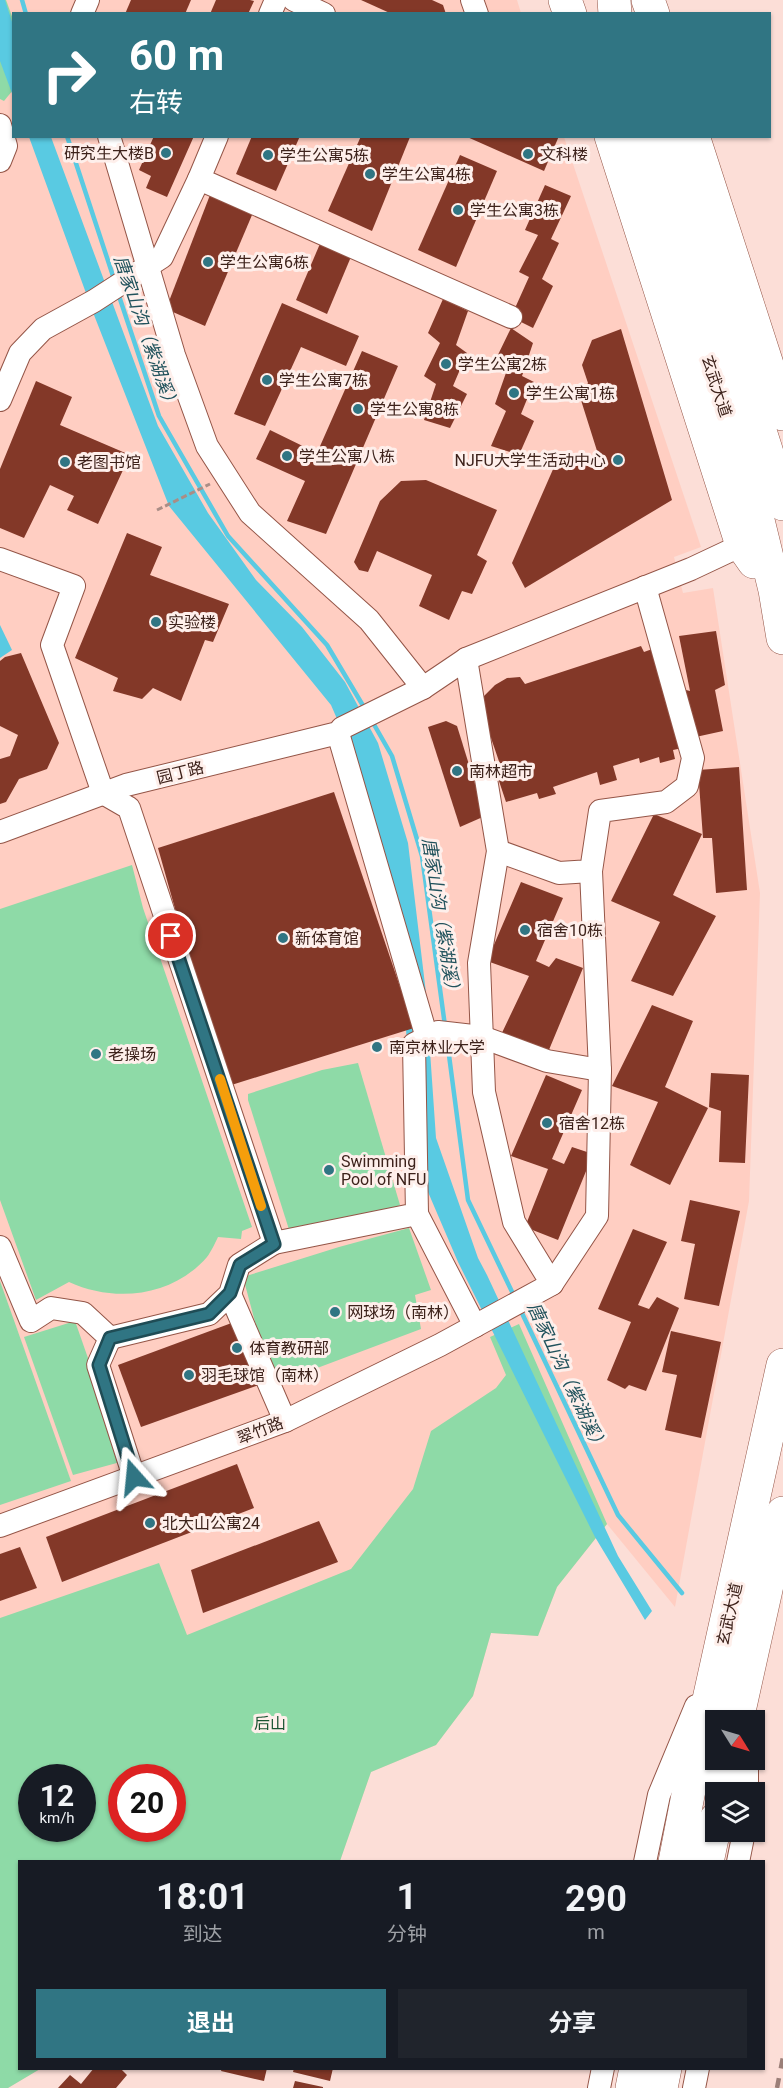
<!DOCTYPE html>
<html lang="zh">
<head>
<meta charset="utf-8">
<style>
	:root { --surface:#171b24; --page:#20242c; --text:#f1f3f6; --muted:#9ea1a6; --accent:#307583 }
	body { margin:0; font-family:Roboto,"Noto Sans SC",sans-serif; background:var(--page); color:var(--text); height:100vh; display:flex; flex-direction:column; font-size:22px; white-space:nowrap }
	* { box-sizing:border-box; margin:0 }
	p { font-size:20px; color:var(--muted) }
	.icon { flex:none; width:33px; height:33px; fill:none; stroke:currentColor; stroke-width:2; stroke-linecap:round; stroke-linejoin:round }
	.map { position:relative; flex:1; overflow:hidden }
	.sheet { position:absolute; left:18px; top:1860px; width:747px; height:210px; display:flex; flex-direction:column; background:var(--surface); border-radius:0px; box-shadow:0 2px 4px #0004 }
	.sheet>* { flex:none }
	.guide { position:absolute; left:12px; top:12px; width:759px; height:126px; border-radius:0px; box-shadow:0 2px 4px #0004; background:#307583; color:#fff; overflow:hidden }
	.needle { width:39px; rotate:127deg }
	.controls { position:absolute; left:705px; top:1710px; display:grid; gap:12px }
	.controls a { display:grid; place-items:center; width:60px; height:60px; border-radius:0px; background:var(--surface); box-shadow:0 2px 4px #0004; font-size:30px }
	.speed { position:absolute; left:18px; top:1764px; display:flex; gap:12px; font-size:30px; font-weight:700; text-align:center }
	.speed>* { display:grid; place-content:center; width:78px; height:78px; border-radius:50%; background:var(--surface); box-shadow:0 2px 4px #0004; line-height:1 }
	.speed small { font-size:15px; font-weight:400 }
	.speed .limit { border:9px solid #d22; background:#fff; color:#111 }
	.pin { position:absolute; display:grid; place-items:center; width:51px; height:51px; color:#fff; margin:-26px; border:3px solid #fff; border-radius:50%; box-shadow:0 2px 6px #0007 }
	.me { position:absolute; width:66px; margin:-33px; rotate:342deg; stroke-linejoin:round; filter:drop-shadow(0 0 4px #0008) }
	.turn { display:flex; align-items:center; gap:21px; height:126px; padding:0 18px; font-size:27px }
	.turn .icon { width:78px; height:78px; stroke-width:2.5 }
	.turn b { display:block; font-size:42px; line-height:51px }
	.eta { display:flex; justify-content:space-evenly; align-items:center; height:102px; text-align:center }
	.eta b { font-size:36px; font-weight:700; line-height:42px }
	.primary-button { display:flex; gap:12px; margin-top:auto; padding:12px 18px }
	.primary-button a { flex:1; height:69px; border-radius:0px; background:var(--accent); color:#fff; font-size:24px; font-weight:700; line-height:69px; text-align:center }
	.primary-button a+a { background:var(--page); color:var(--text) }
	.map>svg:first-child { display:block }
</style>
</head>
<body>
<div class="map">
<svg width="783" height="2088" viewBox="0 0 783 2088">
	<rect width="100%" height="100%" fill="#fcded7"/>
	<path fill="#ffcec2" fill-rule="evenodd" d="M0 0H517L521 13 14 14V136L564 137 701 547 674 557 683 593 713 588 760 893 749 1201 675 1607 607 1524 557 1587 538 1636 491 1633 473 1696 436 1745 371 1772 340 1861 20 1862V2068L40 2069 8 2088H0ZM32 1778H82V1828H32ZM122 1778H172V1828H122Z"/>
	<g fill="#8edaa7" fill-rule="evenodd">
		<path d="M0 0H6L13 19V90L4 101 0 99Z"/>
		<path d="M132 865 143 908 252 1227 242 1231 241 1239 218 1237C215 1243 211 1252 207 1257 172 1297 115 1303 69 1282L36 1300 0 1200V909Z"/>
		<path d="M358 1063 400 1205 376 1217 292 1239 248 1100V1094L322 1070Z"/>
		<path d="M409 1228 431 1290 415 1295 421 1329 272 1385 243 1277 339 1247Z"/>
		<path d="M0 1281 71 1481 0 1505Z"/>
		<path d="M75 1321 124 1461 73 1475 24 1337Z"/>
		<path d="M519 1324 607 1524 557 1587 538 1636 491 1633 473 1696 436 1745 371 1772 340 1861 20 1862V2068L40 2069 8 2088H0V1618L159 1563 187 1635 351 1569 413 1489 431 1431 496 1388 506 1375 490 1337ZM32 1778H82V1828H32ZM122 1778H172V1828H122Z"/>
	</g>
	<g fill="#59cae2">
		<path d="M0 0H5L13 25V96L0 61Z"/>
		<path d="M29 137H51L158 426 208 513 256 580 302 627 345 682 378 743 408 843 426 993 436 1138 478 1258 487 1275 618 1556 652 1611 645 1620 595 1537 558 1463 458 1262 428 1192 413 1138 403 982 354 758 331 705 169 506 94 315Z"/>
		<path d="M0 625 12 650 0 658Z"/>
	</g>
	<g fill="none" stroke-linecap="round" stroke-linejoin="round">
		<g stroke="#59cae2" stroke-width="4.5">
			<path d="M22 0 26 14"/>
			<path d="M67 136 114 279"/>
			<path d="M118 293 159 416 228 536 327 645 365 709"/>
			<path d="M372 721 392 756 422 856 445 1026"/>
			<path d="M447 1040 468 1200 515 1298"/>
			<path d="M520 1309 618 1515 682 1593"/>
		</g>
	</g>
	<g fill="#833828">
		<path d="M131 0H191L185 14H125Z"/>
		<path d="M216 0H250L254 1 248 14H210Z"/>
		<path d="M361 0H432L443 5 446 14H392Z"/>
		<path d="M154 136H194L167 197 146 188 151 176 139 170Z"/>
		<path d="M252 136H300L276 191 236 174Z"/>
		<path d="M361 136 410 137 372 231 328 211Z"/>
		<path d="M465 136H559L544 171Z"/>
		<path d="M460 155 497 171 456 267 418 250Z"/>
		<path d="M545 185 571 196 551 239 559 243 542 279 553 286 533 328 511 317 529 277 519 272 538 235 525 230Z"/>
		<path d="M210 195 252 215 205 326 166 309Z"/>
		<path d="M322 239 353 252 327 314 296 300Z"/>
		<path d="M443 299 468 311 456 345 467 353 453 386 467 394 450 428 424 420 436 384 424 376 440 343 428 333Z"/>
		<path d="M282 303 359 336 346 366 301 347 265 426 234 414Z"/>
		<path d="M511 328 533 343 522 376 534 382 521 414 534 421 519 455 491 446 506 411 495 404 507 370 494 363Z"/>
		<path d="M621 329 672 500 525 588 512 563 554 467 598 454 580 397 588 383 582 365 592 340Z"/>
		<path d="M362 351 398 366 326 534 287 521 305 481 256 459 270 430 317 453Z"/>
		<path d="M36 381 72 397 60 425 130 455 98 524 67 510 74 496 50 485 24 538 0 528V469Z"/>
		<path d="M426 480 497 510 477 555 487 561 472 594 462 591 449 620 419 606 432 575 377 551 368 572 359 570 354 562 380 501 401 481Z"/>
		<path d="M127 533 162 547 150 575 229 604 213 642 205 640 181 701 153 688 142 699 113 691 118 678 75 658Z"/>
		<path d="M716 631 725 685 715 690 723 731 691 738 682 689 690 691 679 636Z"/>
		<path d="M641 646 644 652 655 648 687 747 673 750 675 759 660 763 659 757 640 763 639 758 613 766 617 780 600 785 597 772 553 787 556 794 539 799 537 793 506 802 497 775 503 773 491 738 480 723 484 696 495 685 507 678 520 677 525 684Z"/>
		<path d="M21 653 59 743 47 769 19 779 6 802 0 804V759L10 756 18 735 0 726V661L5 657Z"/>
		<path d="M446 721 457 726 485 816 460 827 428 727Z"/>
		<path d="M739 767 747 890 716 893 712 838H703L698 770Z"/>
		<path d="M334 792 414 1028 225 1087 158 848Z"/>
		<path d="M654 814 702 834 673 895 716 916 673 996 631 981 660 922 611 901Z"/>
		<path d="M521 882 563 898 536 961 549 967 556 958 583 968 546 1057 500 1037 529 976 487 961Z"/>
		<path d="M652 1005 693 1021 665 1087 708 1108 670 1185 630 1165 658 1102 612 1086Z"/>
		<path d="M711 1073 749 1075 745 1163 719 1162 721 1111 709 1107Z"/>
		<path d="M546 1075 582 1090 552 1159 564 1164 572 1147 593 1154 558 1240 525 1227 548 1169 511 1156Z"/>
		<path d="M690 1200 740 1211 719 1306 684 1299 695 1244 681 1241Z"/>
		<path d="M633 1229 667 1242 638 1305 649 1309 657 1297 679 1308 646 1391 629 1385 625 1389 607 1380 631 1322 598 1309Z"/>
		<path d="M237 1321 259 1385 141 1427 118 1365Z"/>
		<path d="M671 1331 721 1342 701 1438 665 1430 677 1375 662 1372Z"/>
		<path d="M237 1464 254 1508 62 1582 46 1537Z"/>
		<path d="M319 1521 338 1562 203 1613 191 1570Z"/>
		<path d="M20 1547 37 1588 0 1601V1554Z"/>
		<path d="M94 2068H120L127 2075 116 2088H58L70 2075 81 2084Z"/>
		<path d="M222 2068H267L264 2081 221 2071Z"/>
		<path d="M294 2068H333L330 2081 293 2072Z"/>
		<path d="M295 2081 323 2087V2088H293Z"/>
	</g>
	<g fill="none" stroke-linecap="round" stroke-linejoin="round">
		<defs>
			<g id="minor">
				<path d="M294 0 324 14"/>
				<path d="M472 0 477 14"/>
				<path d="M82 14 88 0"/>
				<path d="M270 14 276 0"/>
				<path d="M0 125 6 146 0 161"/>
				<path d="M109 136 174 355 207 446 250 513 369 620 423 688"/>
				<path d="M217 136 199 179 511 317"/>
				<path d="M0 400 20 353 43 329 94 301 162 257 199 179"/>
				<path d="M0 559 74 586 52 645 103 793 129 808 274 1243 417 1214 414 1044 438 1032 482 1037 547 1061 600 1070"/>
				<path d="M338 733 427 1038"/>
				<path d="M0 832 126 785 338 733 342 728 423 688 466 659 691 569 742 545"/>
				<path d="M498 851 559 873 591 871 600 811 666 802 687 786 693 758 645 587"/>
				<path d="M417 1214 475 1326"/>
				<path d="M0 1247 31 1321 51 1308 83 1313 110 1338 209 1314 230 1294 239 1265 274 1243"/>
				<path d="M552 1284 597 1216 600 1070 591 871"/>
				<path d="M230 1294 285 1421"/>
				<path d="M110 1338 98 1365 134 1477"/>
				<path d="M0 1526 285 1421 440 1345 552 1284 514 1222 484 1092 479 963 498 851 466 659"/>
				<path d="M747 1760V1792"/>
				<path d="M645 1862 659 1795 696 1706"/>
				<path d="M738 1862 744 1832"/>
				<path d="M599 2088 603 2068"/>
				<path d="M694 2088 698 2068"/>
			</g>
			<g id="highway">
				<path d="M565 0 570 14"/>
				<path d="M614 0 615 14"/>
				<path d="M648 0 653 14"/>
				<path d="M611 136 742 545 754 562"/>
				<path d="M640 136 662 215 753 500 775 590 783 638"/>
				<path d="M670 136 702 247 783 504"/>
				<path d="M693 136 783 414"/>
				<path d="M737 1720 783 1513"/>
				<path d="M721 1792 729 1760"/>
				<path d="M675 1862 689 1790 783 1365"/>
				<path d="M707 1862 716 1819"/>
				<path d="M632 2088 636 2068"/>
				<path d="M661 2088 665 2068"/>
			</g>
		</defs>
		<use href="#minor" stroke="#945547" stroke-width="24"/>
		<use href="#highway" stroke="#945547" stroke-width="34"/>
		<path stroke="#aa8d86" stroke-width="3" stroke-dasharray="6 3" stroke-linecap="butt" d="M157 510 210 484"/>
		<use href="#minor" stroke="#fff" stroke-width="22"/>
		<use href="#highway" stroke="#fff" stroke-width="33"/>
		<path stroke="#9b7f78" stroke-width="4.5" stroke-dasharray="10 10" stroke-linecap="butt" d="M777 2088 783 2057"/>
	</g>
	<g fill="none" stroke-linecap="round" stroke-linejoin="round">
		<defs>
			<path id="route" d="M134 1477 99 1365 110 1338 209 1314 230 1293 240 1265 274 1244 171 936"/>
		</defs>
		<use href="#route" stroke="#1f4c55" stroke-width="15"/>
		<use href="#route" stroke="#307583" stroke-width="10"/>
		<path stroke="#f59e0b" stroke-width="10" d="M220 1079 261 1206"/>
	</g>
	<g fill="#307583" stroke="#feefeb" stroke-width="2">
		<circle cx="166" cy="153" r="6"/>
		<circle cx="528" cy="154" r="6"/>
		<circle cx="268" cy="155" r="6"/>
		<circle cx="370" cy="174" r="6"/>
		<circle cx="458" cy="210" r="6"/>
		<circle cx="208" cy="262" r="6"/>
		<circle cx="446" cy="364" r="6"/>
		<circle cx="267" cy="380" r="6"/>
		<circle cx="514" cy="393" r="6"/>
		<circle cx="358" cy="409" r="6"/>
		<circle cx="287" cy="456" r="6"/>
		<circle cx="618" cy="460" r="6"/>
		<circle cx="65" cy="462" r="6"/>
		<circle cx="156" cy="622" r="6"/>
		<circle cx="457" cy="771" r="6"/>
		<circle cx="525" cy="930" r="6"/>
		<circle cx="283" cy="938" r="6"/>
		<circle cx="377" cy="1047" r="6"/>
		<circle cx="96" cy="1054" r="6"/>
		<circle cx="547" cy="1123" r="6"/>
		<circle cx="329" cy="1170" r="6"/>
		<circle cx="335" cy="1312" r="6"/>
		<circle cx="237" cy="1348" r="6"/>
		<circle cx="189" cy="1375" r="6"/>
		<circle cx="150" cy="1523" r="6"/>
	</g>
	<g text-anchor="middle" stroke-width="6" stroke-linejoin="round" paint-order="stroke">
		<g font-size="16" fill="#3d221b" stroke="#feefeb" text-anchor="start">
			<text x="154" y="159" text-anchor="end">研究生大楼B</text>
			<text x="540" y="160">文科楼</text>
			<text x="280" y="161">学生公寓5栋</text>
			<text x="382" y="180">学生公寓4栋</text>
			<text x="470" y="216">学生公寓3栋</text>
			<text x="220" y="268">学生公寓6栋</text>
			<text x="458" y="370">学生公寓2栋</text>
			<text x="279" y="386">学生公寓7栋</text>
			<text x="526" y="399">学生公寓1栋</text>
			<text x="370" y="415">学生公寓8栋</text>
			<text x="299" y="462">学生公寓八栋</text>
			<text x="606" y="466" text-anchor="end">NJFU大学生活动中心</text>
			<text x="77" y="468">老图书馆</text>
			<text x="168" y="628">实验楼</text>
			<text x="469" y="777">南林超市</text>
			<text x="537" y="936">宿舍10栋</text>
			<text x="295" y="944">新体育馆</text>
			<text x="389" y="1053">南京林业大学</text>
			<text x="108" y="1060">老操场</text>
			<text x="559" y="1129">宿舍12栋</text>
			<text x="341" y="1167">Swimming<tspan x="341" dy="18">Pool of NFU</tspan></text>
			<text x="347" y="1318">网球场（南林）</text>
			<text x="249" y="1354">体育教研部</text>
			<text x="201" y="1381">羽毛球馆（南林）</text>
			<text x="162" y="1529">北大山公寓24</text>
		</g>
		<g font-size="16" fill="#3d221b" stroke="#feefeb">
			<text transform="translate(717 386) rotate(72)" y="6">玄武大道</text>
			<text transform="translate(180 772) rotate(-14)" y="6">园丁路</text>
			<text transform="translate(260 1430) rotate(-21)" y="6">翠竹路</text>
			<text transform="translate(729 1614) rotate(-77)" y="6">玄武大道</text>
		</g>
		<g font-size="16" fill="#185230" stroke="#feefeb">
			<text x="270" y="1729">后山</text>
		</g>
		<g font-size="18" font-style="italic" fill="#21525c" stroke="#feefeb">
			<text transform="translate(146 333) rotate(71)" y="6">唐家山沟（紫湖溪）</text>
			<text transform="translate(441 918) rotate(81)" y="6">唐家山沟（紫湖溪）</text>
			<text transform="translate(567 1377) rotate(65)" y="6">唐家山沟（紫湖溪）</text>
		</g>
	</g>
</svg>
<div class="controls">
<a><svg class="needle" viewBox="-14 -14 28 28"><path d="M0-13l5 13h-10z" fill="#e53935"/><path d="M0 13l5-13h-10z" fill="#9ea1a6"/></svg></a>
<a><svg class="icon" aria-label="layers" viewBox="0 0 24 24"><path d="M12 4l9 5-9 5-9-5zM3 14l9 5 9-5"/></svg></a>
</div>
<div class="speed"><div>12<small>km/h</small></div><div class="limit">20</div></div>
<div class="pin" style="left:171px;top:936px;background:#d93025"><svg class="icon" aria-label="arrive" viewBox="0 0 24 24"><path d="M6 21V4h12l-3 4 3 4H6"/></svg></div>
<svg class="me" style="left:134px;top:1477px" viewBox="-20 -20 40 40"><path d="M0-17L14 15 0 8-14 15z" fill="#307583" stroke="#fff" stroke-width="4"/></svg>
<div class="guide">
<div class="turn"><svg class="icon" aria-label="right" viewBox="0 0 24 24"><path d="M7 20v-9h11M14 6l5 5-5 5"/></svg><div><b>60 m</b>右转</div></div>
</div>
<section class="sheet">
<div class="eta">
<div><b>18:01</b><p>到达</p></div>
<div><b>1</b><p>分钟</p></div>
<div><b>290</b><p>m</p></div>
</div>
<div class="primary-button"><a>退出</a><a>分享</a></div>
</section>
</div>
</body>
</html>
